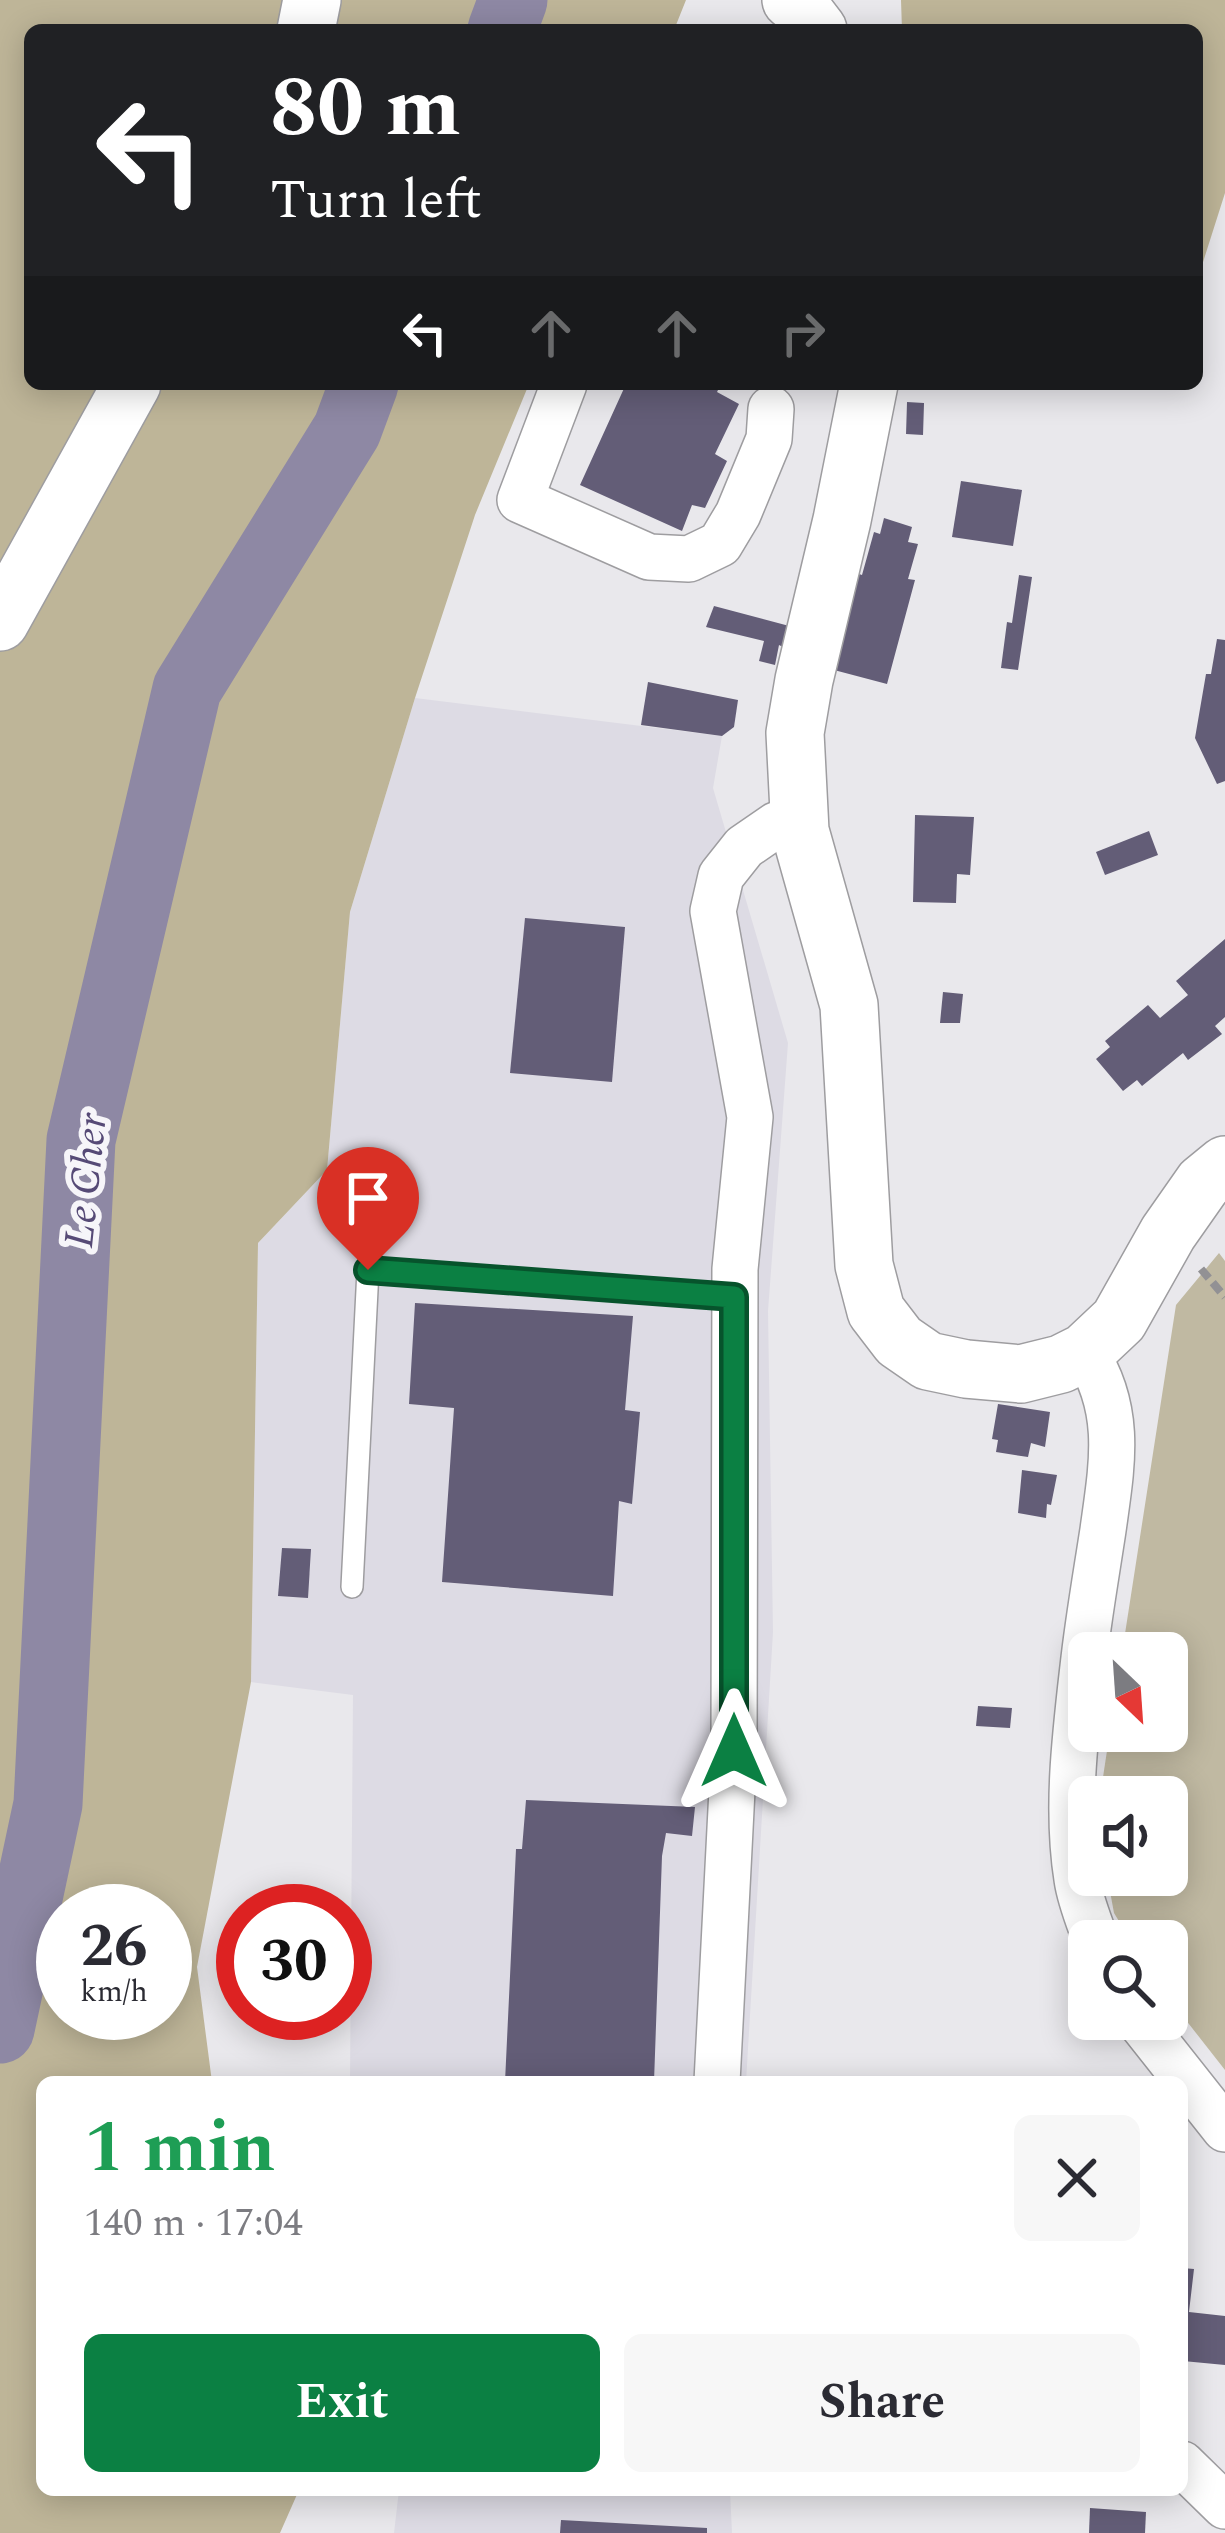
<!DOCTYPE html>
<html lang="en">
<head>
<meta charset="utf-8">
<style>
	:root { --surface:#fff; --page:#f7f7f7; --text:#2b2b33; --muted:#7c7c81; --accent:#0b8043 }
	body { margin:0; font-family:Spectral,serif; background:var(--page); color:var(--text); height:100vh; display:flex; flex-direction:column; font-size:45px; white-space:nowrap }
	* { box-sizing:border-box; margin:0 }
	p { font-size:39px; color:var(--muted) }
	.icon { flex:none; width:66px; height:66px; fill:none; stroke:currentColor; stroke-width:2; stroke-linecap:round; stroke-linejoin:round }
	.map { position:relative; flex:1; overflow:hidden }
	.sheet { position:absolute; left:36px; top:2076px; width:1152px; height:420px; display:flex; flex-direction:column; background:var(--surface); border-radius:18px; box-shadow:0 6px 30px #0003 }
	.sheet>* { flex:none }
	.guide { position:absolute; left:24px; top:24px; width:1179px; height:366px; border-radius:18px; box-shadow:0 6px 30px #0003; background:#202124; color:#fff; overflow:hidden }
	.needle { width:78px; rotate:155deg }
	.fabs { position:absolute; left:1068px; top:1632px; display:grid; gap:24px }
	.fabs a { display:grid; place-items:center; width:120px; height:120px; border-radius:18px; background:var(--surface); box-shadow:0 6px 30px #0003; font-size:60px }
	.speed { position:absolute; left:36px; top:1884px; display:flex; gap:24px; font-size:60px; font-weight:700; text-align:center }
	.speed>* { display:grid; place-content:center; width:156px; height:156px; border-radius:50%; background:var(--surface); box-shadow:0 6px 30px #0003; line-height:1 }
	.speed small { font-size:30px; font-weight:400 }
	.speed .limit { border:18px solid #d22; background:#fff; color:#111 }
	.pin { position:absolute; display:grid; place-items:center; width:102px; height:102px; color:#fff; margin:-123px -51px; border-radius:50% 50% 50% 0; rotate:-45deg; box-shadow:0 0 12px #0007 }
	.pin .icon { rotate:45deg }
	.me { position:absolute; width:132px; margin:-66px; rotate:0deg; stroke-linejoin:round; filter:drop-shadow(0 0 9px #0008) }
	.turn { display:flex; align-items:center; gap:42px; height:252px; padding:0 48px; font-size:54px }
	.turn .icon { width:156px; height:156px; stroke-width:2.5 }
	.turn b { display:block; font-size:84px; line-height:102px }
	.lanes { display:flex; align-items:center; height:114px; padding:0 48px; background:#0003; justify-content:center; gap:60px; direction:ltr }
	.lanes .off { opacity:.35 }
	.round { display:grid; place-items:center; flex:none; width:126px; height:126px; border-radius:18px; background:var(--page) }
	.head { display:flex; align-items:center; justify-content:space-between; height:204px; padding:0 48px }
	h1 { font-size:72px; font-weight:700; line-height:90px; color:#1e9e55 }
	.cta { display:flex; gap:24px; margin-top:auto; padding:24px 48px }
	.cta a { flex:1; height:138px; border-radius:18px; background:var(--accent); color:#fff; font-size:48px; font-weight:700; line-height:138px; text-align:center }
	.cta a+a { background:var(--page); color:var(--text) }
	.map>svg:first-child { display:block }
</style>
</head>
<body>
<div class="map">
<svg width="1225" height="2533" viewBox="0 0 1225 2533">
	<rect width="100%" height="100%" fill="#e9e8ec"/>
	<g fill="#dddbe4">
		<path d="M415 698 722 736 713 788 788 1043 768 1311 773 1632 746 2082H350L353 1695 251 1682 258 1243 327 1170 350 912Z"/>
		<path d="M399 2490H730L732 2533H394Z"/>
	</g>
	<path fill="#c0b9a2" d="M1219 1253 1225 1261V2070L1167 1996V1941H1131L1114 1913 1107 1875H1167V1797H1100L1110 1731H1167V1653H1122L1176 1305Z"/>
	<g fill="#beb598" fill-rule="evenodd">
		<path d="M0 0H686L674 30H30V384H529L475 515 415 698 350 912 327 1170 258 1243 251 1682 197 1967 212 2082H42V2490H299L280 2533H0ZM63 1911H165V2013H63Z"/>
		<path d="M901 0H1225V193L1197 281V30H902Z"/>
	</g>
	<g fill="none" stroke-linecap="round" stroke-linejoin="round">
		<g stroke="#8e88a4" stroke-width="69">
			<path d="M502 30 513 0"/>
			<path d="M0 2029 48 1804 81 1140 187 689 347 430 364 384"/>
		</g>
	</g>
	<g fill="#635d77">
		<path d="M626 384H721L717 392 739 404 715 454 727 461 705 508 692 505 682 531 580 485Z"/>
		<path d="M907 402 924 403 923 435 906 434Z"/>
		<path d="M961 481 1022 490 1013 546 952 537Z"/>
		<path d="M884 518 912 527 908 542 918 544 908 579 915 580 887 684 834 670 843 639 830 635 848 570 862 575 874 532 880 534Z"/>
		<path d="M1019 575 1032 577 1018 670 1001 668 1007 622 1012 623Z"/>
		<path d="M714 606 793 627 787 649 779 645 775 665 759 661 764 641 706 627Z"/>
		<path d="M1217 639 1225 640V781L1217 784 1195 738 1206 674H1211Z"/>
		<path d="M648 682 738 700 734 727 722 736 641 725Z"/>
		<path d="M915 815 974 817 970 875 957 874 956 903 913 902Z"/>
		<path d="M1149 831 1158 855 1105 875 1096 852Z"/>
		<path d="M525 918 625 927 612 1082 510 1073Z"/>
		<path d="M1225 939V1017L1215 1026 1222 1034 1188 1060 1183 1053 1142 1086 1137 1080 1123 1091 1096 1059 1110 1047 1105 1041 1148 1005 1160 1018 1188 995 1176 981Z"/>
		<path d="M943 992 963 994 960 1023H940Z"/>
		<path d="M415 1303 633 1316 625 1410 640 1412 632 1504 619 1501 613 1596 442 1582 454 1408 409 1404Z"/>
		<path d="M998 1404 1050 1412 1045 1447 1031 1443 1028 1457 996 1452 998 1440 992 1439Z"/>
		<path d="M1022 1470 1057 1475 1051 1505 1047 1504 1046 1518 1018 1513Z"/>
		<path d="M282 1548 311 1549 308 1598 278 1596Z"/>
		<path d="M978 1706 1012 1708 1010 1728 976 1726Z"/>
		<path d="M526 1800 695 1807 692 1836 666 1833 662 1856 654 2082H505L516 1849H522Z"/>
		<path d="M1182 2268 1194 2269 1189 2312 1225 2316V2365L1183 2361 1188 2319 1182 2318Z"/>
		<path d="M1090 2508 1146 2512 1145 2533H1089Z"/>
		<path d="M561 2520 707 2528V2533H560Z"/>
	</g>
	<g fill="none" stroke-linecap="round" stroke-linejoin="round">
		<defs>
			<path id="service" d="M352 1587 368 1270 734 1297"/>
			<g id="minor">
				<path d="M564 384 520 500 649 557 689 559 720 544 738 514 769 439 771 409"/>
				<path d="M1085 1352C1123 1410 1112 1465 1103 1530 1096 1576 1088 1621 1083 1667 1075 1736 1066 1810 1077 1879 1080 1900 1089 1921 1096 1941"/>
				<path d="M1138 2019 1225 2129"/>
				<path d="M717 2082 734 1751 735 1269 750 1117 713 911 721 876 744 847 776 825 798 816"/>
				<path d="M1182 2464 1225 2506"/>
			</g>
			<g id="tertiary">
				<path d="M791 0 802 9 818 30"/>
				<path d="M306 30 312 0"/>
				<path d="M869 384 842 520 804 680 795 733 800 831 849 1005 864 1265 876 1311 899 1341 928 1361 966 1369 1021 1374 1061 1364 1085 1352 1119 1320 1168 1233 1203 1183 1225 1165"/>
				<path d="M0 622 132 384"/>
			</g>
		</defs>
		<use href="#service" stroke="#9e9da0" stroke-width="24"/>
		<use href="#minor" stroke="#9e9da0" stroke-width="48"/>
		<use href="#tertiary" stroke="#9e9da0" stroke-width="60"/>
		<path stroke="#929194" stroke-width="8" stroke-dasharray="12 6" stroke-linecap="butt" d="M1201 1269 1225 1297"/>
		<use href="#service" stroke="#fff" stroke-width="21"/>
		<use href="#minor" stroke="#fff" stroke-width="45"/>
		<use href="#tertiary" stroke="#fff" stroke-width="57"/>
	</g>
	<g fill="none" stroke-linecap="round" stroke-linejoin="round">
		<defs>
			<path id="route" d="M368 1270 734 1297V1751"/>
		</defs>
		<use href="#route" stroke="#07532c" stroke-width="30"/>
		<use href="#route" stroke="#0b8043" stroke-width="21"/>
	</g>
	<g text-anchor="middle" stroke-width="12" stroke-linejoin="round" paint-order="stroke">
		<g font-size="42" font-style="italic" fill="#564a76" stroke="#f6f5f9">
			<text transform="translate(84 1180) rotate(-84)" y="15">Le Cher</text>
		</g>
	</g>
</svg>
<div class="fabs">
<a><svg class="needle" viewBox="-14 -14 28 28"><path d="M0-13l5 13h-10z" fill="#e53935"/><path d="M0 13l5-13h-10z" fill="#7c7c81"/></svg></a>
<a><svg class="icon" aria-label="sound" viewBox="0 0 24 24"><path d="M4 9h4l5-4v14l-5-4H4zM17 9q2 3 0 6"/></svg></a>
<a><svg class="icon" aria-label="search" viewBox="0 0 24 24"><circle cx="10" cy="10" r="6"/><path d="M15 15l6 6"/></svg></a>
</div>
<div class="speed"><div>26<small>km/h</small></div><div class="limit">30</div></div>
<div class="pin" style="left:368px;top:1270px;background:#d93025"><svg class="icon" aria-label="arrive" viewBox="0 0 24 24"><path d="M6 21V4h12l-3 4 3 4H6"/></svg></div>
<svg class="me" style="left:734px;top:1751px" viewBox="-20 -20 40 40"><path d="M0-17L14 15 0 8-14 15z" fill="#0b8043" stroke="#fff" stroke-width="4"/></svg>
<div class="guide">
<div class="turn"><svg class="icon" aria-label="left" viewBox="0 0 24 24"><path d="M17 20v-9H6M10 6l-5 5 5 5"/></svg><div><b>80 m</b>Turn left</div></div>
<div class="lanes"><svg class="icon" aria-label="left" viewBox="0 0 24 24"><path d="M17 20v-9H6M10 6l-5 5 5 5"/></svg><svg class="icon off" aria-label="ahead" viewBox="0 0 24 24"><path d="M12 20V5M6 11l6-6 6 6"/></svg><svg class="icon off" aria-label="ahead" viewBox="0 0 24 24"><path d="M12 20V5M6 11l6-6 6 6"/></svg><svg class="icon off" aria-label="right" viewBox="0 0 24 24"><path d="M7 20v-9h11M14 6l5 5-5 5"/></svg></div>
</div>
<section class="sheet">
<div class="head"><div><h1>1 min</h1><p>140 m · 17:04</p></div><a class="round"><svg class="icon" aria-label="close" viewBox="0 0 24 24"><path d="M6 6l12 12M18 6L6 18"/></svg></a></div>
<div class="cta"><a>Exit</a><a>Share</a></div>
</section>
</div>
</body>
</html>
